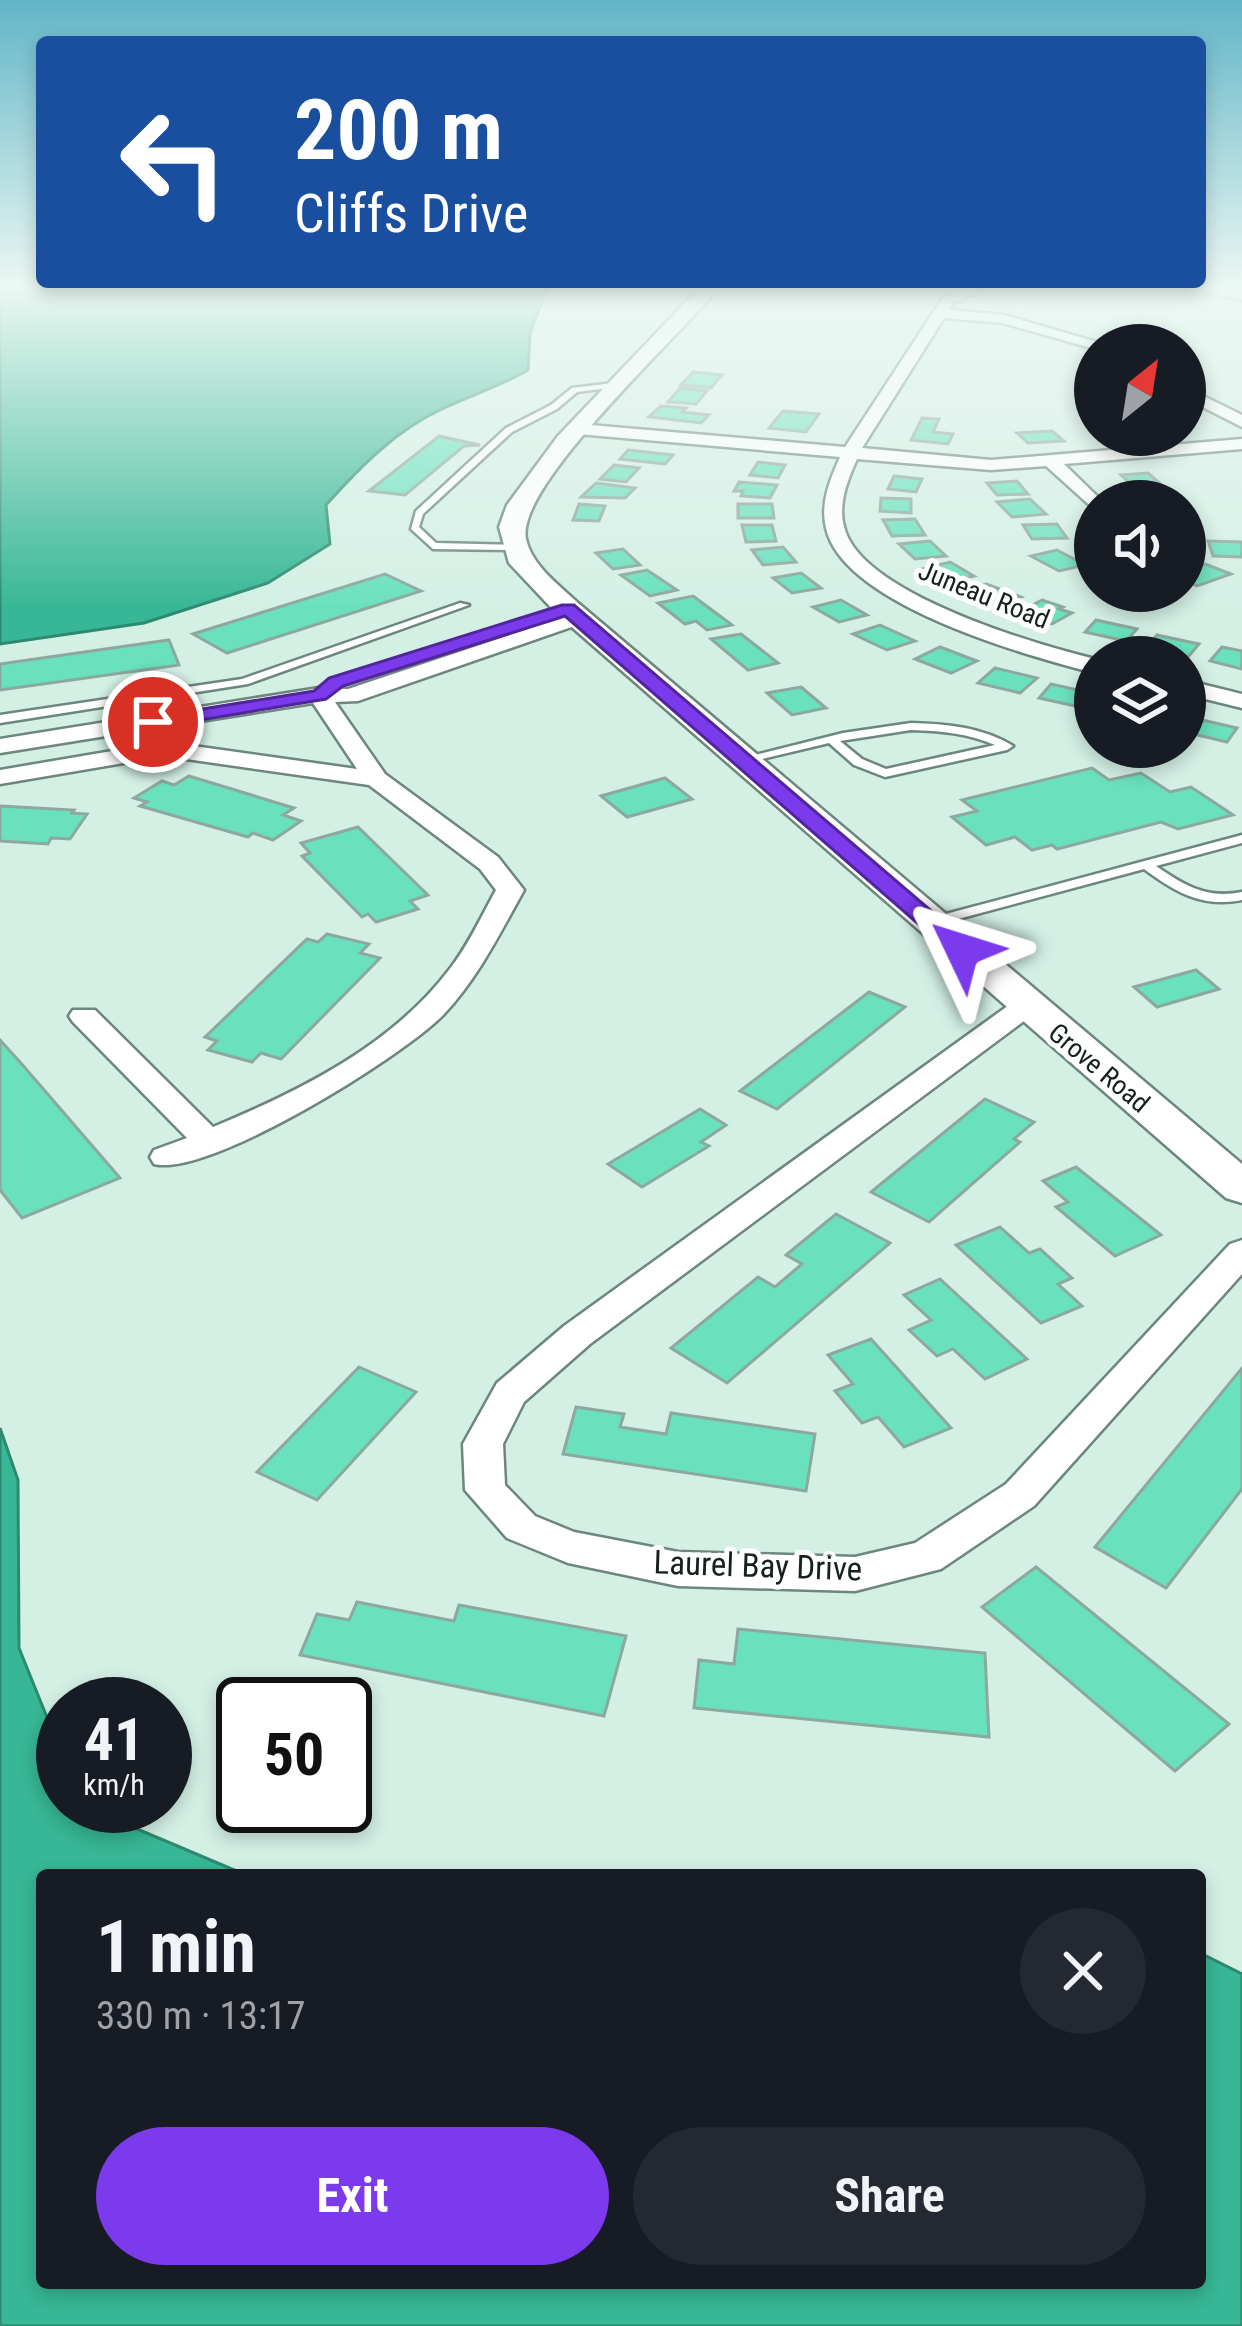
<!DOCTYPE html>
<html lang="en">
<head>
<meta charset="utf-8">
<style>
	:root { --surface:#171b24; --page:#242831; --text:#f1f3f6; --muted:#9ea1a6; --accent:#7c3aed }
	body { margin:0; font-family:"Roboto Condensed",sans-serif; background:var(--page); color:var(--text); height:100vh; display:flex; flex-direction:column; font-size:45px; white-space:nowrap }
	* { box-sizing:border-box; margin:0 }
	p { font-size:39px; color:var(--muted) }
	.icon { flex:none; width:66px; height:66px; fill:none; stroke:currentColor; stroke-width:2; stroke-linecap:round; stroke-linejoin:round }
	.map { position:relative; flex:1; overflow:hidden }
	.drawer { position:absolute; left:36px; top:1869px; width:1170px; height:420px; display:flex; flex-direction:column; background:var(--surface); border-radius:12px; box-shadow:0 6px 18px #0003 }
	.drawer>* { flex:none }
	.top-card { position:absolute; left:36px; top:36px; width:1170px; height:252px; border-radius:12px; box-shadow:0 6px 18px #0003; background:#1a4fa0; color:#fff; overflow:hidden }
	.needle { width:78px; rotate:30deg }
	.fabs { position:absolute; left:1074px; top:324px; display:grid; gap:24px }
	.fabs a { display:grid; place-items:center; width:132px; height:132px; border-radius:50%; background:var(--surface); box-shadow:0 6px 18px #0003; font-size:60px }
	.speed { position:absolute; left:36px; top:1677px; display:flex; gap:24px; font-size:60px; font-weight:700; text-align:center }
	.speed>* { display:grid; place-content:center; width:156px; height:156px; border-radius:50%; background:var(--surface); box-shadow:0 6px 18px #0003; line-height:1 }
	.speed small { font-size:30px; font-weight:400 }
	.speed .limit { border:6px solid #111; border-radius:18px; background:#fff; color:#111 }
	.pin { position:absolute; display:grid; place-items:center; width:102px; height:102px; color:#fff; margin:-51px; border:6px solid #fff; border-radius:50%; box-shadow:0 3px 12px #0007 }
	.me { position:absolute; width:132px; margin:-66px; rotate:311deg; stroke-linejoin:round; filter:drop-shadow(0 0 9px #0008) }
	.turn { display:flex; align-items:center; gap:42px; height:252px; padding:0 60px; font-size:54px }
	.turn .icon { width:156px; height:156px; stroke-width:2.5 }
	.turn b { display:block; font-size:84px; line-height:102px }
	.round { display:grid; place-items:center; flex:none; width:126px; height:126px; border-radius:63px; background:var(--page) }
	.head { display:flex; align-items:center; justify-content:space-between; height:204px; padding:0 60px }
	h1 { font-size:72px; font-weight:700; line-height:90px }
	.cta { display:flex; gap:24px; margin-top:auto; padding:24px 60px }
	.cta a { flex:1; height:138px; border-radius:72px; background:var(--accent); color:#fff; font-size:48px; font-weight:700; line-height:138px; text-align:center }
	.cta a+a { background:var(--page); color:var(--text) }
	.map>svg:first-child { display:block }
</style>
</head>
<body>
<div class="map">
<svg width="1242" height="2326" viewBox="0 0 1242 2326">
	<rect width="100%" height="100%" fill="#d4f0e5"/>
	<g fill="#37b795" stroke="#2d8a71" stroke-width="3">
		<path d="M0 284H549L530 333 528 370C499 387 471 395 442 409 396 430 359 468 326 505L330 544 268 583 144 623 0 644Z"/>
		<path d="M0 1428 18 1480 19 1648 63 1757V1806H83L246 1875H42V2283H1200V1953L1242 1974V2326H0Z"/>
	</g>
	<g fill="#69e1bd" stroke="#8da89e" stroke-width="3">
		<path d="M693 372 722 375 711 388 681 385Z"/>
		<path d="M680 388 707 391 696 404 668 402Z"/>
		<path d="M661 406 686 408 682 412 709 415 701 423 649 417Z"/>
		<path d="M783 411 819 414 806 432 769 428Z"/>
		<path d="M922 418 939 419 933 432 953 434 948 444 911 440Z"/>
		<path d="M1052 431 1064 441 1028 443 1017 433Z"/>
		<path d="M439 436 480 445 464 446 405 495 369 491Z"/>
		<path d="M628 450 673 455 665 464 620 459Z"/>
		<path d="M758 462 785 465 778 478 750 475Z"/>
		<path d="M614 465 639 468 626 482 600 479Z"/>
		<path d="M1148 473 1164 487 1136 489 1121 475Z"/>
		<path d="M894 476 922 479 916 492 888 489Z"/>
		<path d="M1017 481 1028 494 997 495 987 483Z"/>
		<path d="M739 482 777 485 770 498 741 496 743 491H734Z"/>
		<path d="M596 483 635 488 625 498 581 497Z"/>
		<path d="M881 498 911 499V513L880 511Z"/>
		<path d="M1030 499 1046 514 1012 517 997 502Z"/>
		<path d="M579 504 605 506 599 521 573 520Z"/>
		<path d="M738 504H772L774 518H738Z"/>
		<path d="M915 519 925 535 892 536 883 520Z"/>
		<path d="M1057 524 1067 538 1032 539 1023 525Z"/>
		<path d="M742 525H772L776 541 746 542Z"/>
		<path d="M930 541 946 556 915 559 899 544Z"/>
		<path d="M1208 541 1242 542V557L1213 556Z"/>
		<path d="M783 547 796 562 763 565 752 550Z"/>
		<path d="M623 549 640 565 613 569 596 553Z"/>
		<path d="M1057 550 1085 565 1059 571 1031 556Z"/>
		<path d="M950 562 974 576 946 582 922 569Z"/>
		<path d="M1205 564 1231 574 1197 586 1185 581V571Z"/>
		<path d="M647 570 677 590 650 596 621 575Z"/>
		<path d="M801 573 821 588 792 593 773 578Z"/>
		<path d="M385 574 421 591 227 653 193 634Z"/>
		<path d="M986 584 1021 597 997 606 963 593Z"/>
		<path d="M693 596 732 625 707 630 696 621 685 624 658 603Z"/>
		<path d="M841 600 867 615 839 622 813 607Z"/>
		<path d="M1042 600 1063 607 1059 609 1072 613 1052 624 1017 613Z"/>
		<path d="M1096 620 1137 629 1126 641 1085 632Z"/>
		<path d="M880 625 915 641 887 650 853 634Z"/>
		<path d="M741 634 778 663 748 670 711 639Z"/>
		<path d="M1157 635 1199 644 1188 657 1146 648Z"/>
		<path d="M169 640 179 665 0 690V664Z"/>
		<path d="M940 647 977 661 951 673 915 659Z"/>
		<path d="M1222 647 1242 651V669L1210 661Z"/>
		<path d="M995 668 1037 678 1020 693 978 683Z"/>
		<path d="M1051 684 1095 694V702L1089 709 1039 698Z"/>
		<path d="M801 687 826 708 792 715 767 693Z"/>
		<path d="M1185 716 1237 728 1227 742 1185 732Z"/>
		<path d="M1092 768 1109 780 1141 773 1170 792 1191 787 1233 815 1178 829 1161 822 1057 849 1052 845 1032 850 1015 837 986 845 952 817 977 811 962 800Z"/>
		<path d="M189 776 294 808 283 815 301 821 273 840 253 833 248 837 140 806 147 802 134 798 162 781 174 785Z"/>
		<path d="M665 778 692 799 627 817 601 796Z"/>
		<path d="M0 806 74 810 72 813 87 814 70 839 51 838 48 844 0 841Z"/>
		<path d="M358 827 428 895 410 901 418 909 376 922 368 914 362 917 302 856 310 853 301 843Z"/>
		<path d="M327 934 369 944 360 953 380 958 281 1059 261 1053 252 1062 208 1050 217 1041 205 1037 307 939 318 942Z"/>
		<path d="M1196 970 1219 989 1157 1007 1134 987Z"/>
		<path d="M869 992 905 1007 777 1109 740 1091Z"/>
		<path d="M0 1040 20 1062 120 1178 22 1218 0 1190Z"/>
		<path d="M985 1099 1034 1122 1014 1139 1020 1142 929 1222 871 1192Z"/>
		<path d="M700 1109 726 1125 701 1142 709 1146 642 1187 608 1164Z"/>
		<path d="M1076 1167 1161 1235 1115 1256 1056 1207 1068 1202 1043 1181Z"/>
		<path d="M836 1214 890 1243 727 1383 671 1348 758 1277 775 1287 802 1264 786 1255Z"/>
		<path d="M1000 1227 1029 1253 1040 1249 1072 1278 1058 1284 1082 1306 1041 1323 956 1245Z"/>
		<path d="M940 1279 1027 1359 985 1379 953 1349 937 1356 909 1330 931 1320 904 1295Z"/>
		<path d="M871 1339 951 1428 904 1447 878 1417 862 1423 835 1391 853 1384 828 1355Z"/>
		<path d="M359 1367 416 1392 317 1500 257 1472Z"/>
		<path d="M1242 1368V1489L1166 1588 1095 1547Z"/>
		<path d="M576 1407 624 1414 620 1427 666 1434 671 1413 815 1434 806 1491 563 1454Z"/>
		<path d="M1036 1567 1229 1724 1175 1771 982 1607Z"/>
		<path d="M357 1602 454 1621 459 1605 626 1636 604 1716 300 1655 317 1614 349 1620Z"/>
		<path d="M738 1629 985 1653 989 1737 694 1708 699 1660 734 1664Z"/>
	</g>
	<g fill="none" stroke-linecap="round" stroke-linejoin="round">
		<defs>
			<g id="service">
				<path d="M622 382 625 386 577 392 557 409 512 432 423 514 419 527 436 543 515 545 520 548 518 550 433 549 411 529 416 511 506 428 551 405 572 388Z"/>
				<path d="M460 603 469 605 248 684 0 723V715L242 679Z"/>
				<path d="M911 723C947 724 982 727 1013 746L1007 750 885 777 854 765 829 743 745 763 739 759 843 733ZM911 730C941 731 967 733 995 745L886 769 862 759 840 741Z"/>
				<path d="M1242 835V843L1156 866C1185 886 1207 899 1242 892V900C1202 908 1175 892 1144 869L932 926 925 922 927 919Z"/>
			</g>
			<g id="minor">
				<path d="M977 284H996L954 302 949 310 1004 315 1107 345 1095 349 1003 323 944 318 862 448 991 460 1242 439V449L1064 464 1102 501H1095V510L1046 466 991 470 857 459C847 481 837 506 845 530 865 595 1035 644 1095 659V673C1028 656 843 605 826 528 820 503 830 480 840 457L578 434 569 429 578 424 845 447 944 296Z"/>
				<path d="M1184 284 1242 292V300L1186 287Z"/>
				<path d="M1185 387 1242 415V427L1185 398Z"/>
				<path d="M579 612 590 618 586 622 358 701 335 702 385 774 498 857 524 890C500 933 478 978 444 1014 404 1056 208 1178 154 1164L150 1157 154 1150 187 1138 73 1022 69 1016 73 1010H95L213 1127C300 1091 391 1046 449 970 468 946 481 917 496 890L480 869 369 785 165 756 0 784V770L165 742 357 769 313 703 0 753V739L319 688 348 689Z"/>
				<path d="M1185 680 1242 694V708L1185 694Z"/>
				<path d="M1026 997 1041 1006 1036 1012 590 1344 524 1402 503 1444 505 1485 535 1516 574 1532 678 1552 855 1557 915 1543 1006 1484 1230 1244 1242 1240V1274L1034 1506 941 1569 855 1591 678 1586 568 1563 507 1538 465 1490 463 1444 497 1383 564 1326 1016 1000Z"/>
			</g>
			<path id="secondary" d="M703 284H722C685 331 515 485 526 539 532 566 559 585 578 603L1242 1164V1203L1226 1198 558 615 509 563 499 527 507 505 558 436Z"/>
		</defs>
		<use href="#service" stroke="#6d877d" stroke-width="5"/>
		<use href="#minor" stroke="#6d877d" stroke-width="5"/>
		<use href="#secondary" stroke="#6d877d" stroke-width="5"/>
		<use href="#service" fill="#fff" fill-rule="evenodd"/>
		<use href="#minor" fill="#fff" fill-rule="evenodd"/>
		<use href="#secondary" fill="#fff" fill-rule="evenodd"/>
	</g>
	<linearGradient id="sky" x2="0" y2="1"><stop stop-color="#61b5c7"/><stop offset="0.47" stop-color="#ecf8f3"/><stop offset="1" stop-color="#ecf8f3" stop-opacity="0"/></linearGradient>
	<rect width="1242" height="609" fill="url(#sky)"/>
	<path fill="#7c3aed" stroke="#51269a" stroke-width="3" d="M562 605H574L971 945V955H954L565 616 343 686 326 699 153 728 143 722 153 717 314 691 329 678Z"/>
	<g text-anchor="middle" stroke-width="10" stroke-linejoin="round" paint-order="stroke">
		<g font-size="27" fill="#16211d" stroke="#fff">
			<text transform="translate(984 595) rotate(22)" y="9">Juneau Road</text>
			<text transform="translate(1099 1068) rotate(40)" y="9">Grove Road</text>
		</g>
		<g font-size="33" fill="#16211d" stroke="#fff">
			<text transform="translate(758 1565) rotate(2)" y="12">Laurel Bay Drive</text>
		</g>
	</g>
</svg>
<div class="fabs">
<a><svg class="needle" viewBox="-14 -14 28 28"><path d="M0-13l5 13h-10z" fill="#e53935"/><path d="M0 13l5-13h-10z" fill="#9ea1a6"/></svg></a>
<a><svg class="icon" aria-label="sound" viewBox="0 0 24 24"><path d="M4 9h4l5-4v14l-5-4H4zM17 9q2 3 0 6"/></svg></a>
<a><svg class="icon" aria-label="layers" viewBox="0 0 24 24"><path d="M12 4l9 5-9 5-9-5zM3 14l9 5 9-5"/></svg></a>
</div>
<div class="speed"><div>41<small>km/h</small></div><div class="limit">50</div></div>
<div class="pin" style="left:153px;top:722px;background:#d93025"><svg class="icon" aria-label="arrive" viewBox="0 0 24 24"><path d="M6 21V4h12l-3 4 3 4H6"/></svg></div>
<svg class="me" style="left:962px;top:950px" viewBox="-20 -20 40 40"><path d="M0-17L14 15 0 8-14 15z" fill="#7c3aed" stroke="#fff" stroke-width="4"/></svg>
<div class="top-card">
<div class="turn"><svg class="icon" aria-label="left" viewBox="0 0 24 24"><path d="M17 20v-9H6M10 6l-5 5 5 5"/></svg><div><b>200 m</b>Cliffs Drive</div></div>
</div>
<section class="drawer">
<div class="head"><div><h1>1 min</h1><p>330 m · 13:17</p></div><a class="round"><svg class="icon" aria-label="close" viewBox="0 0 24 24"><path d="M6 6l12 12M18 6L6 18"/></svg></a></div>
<div class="cta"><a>Exit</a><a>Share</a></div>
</section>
</div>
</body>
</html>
